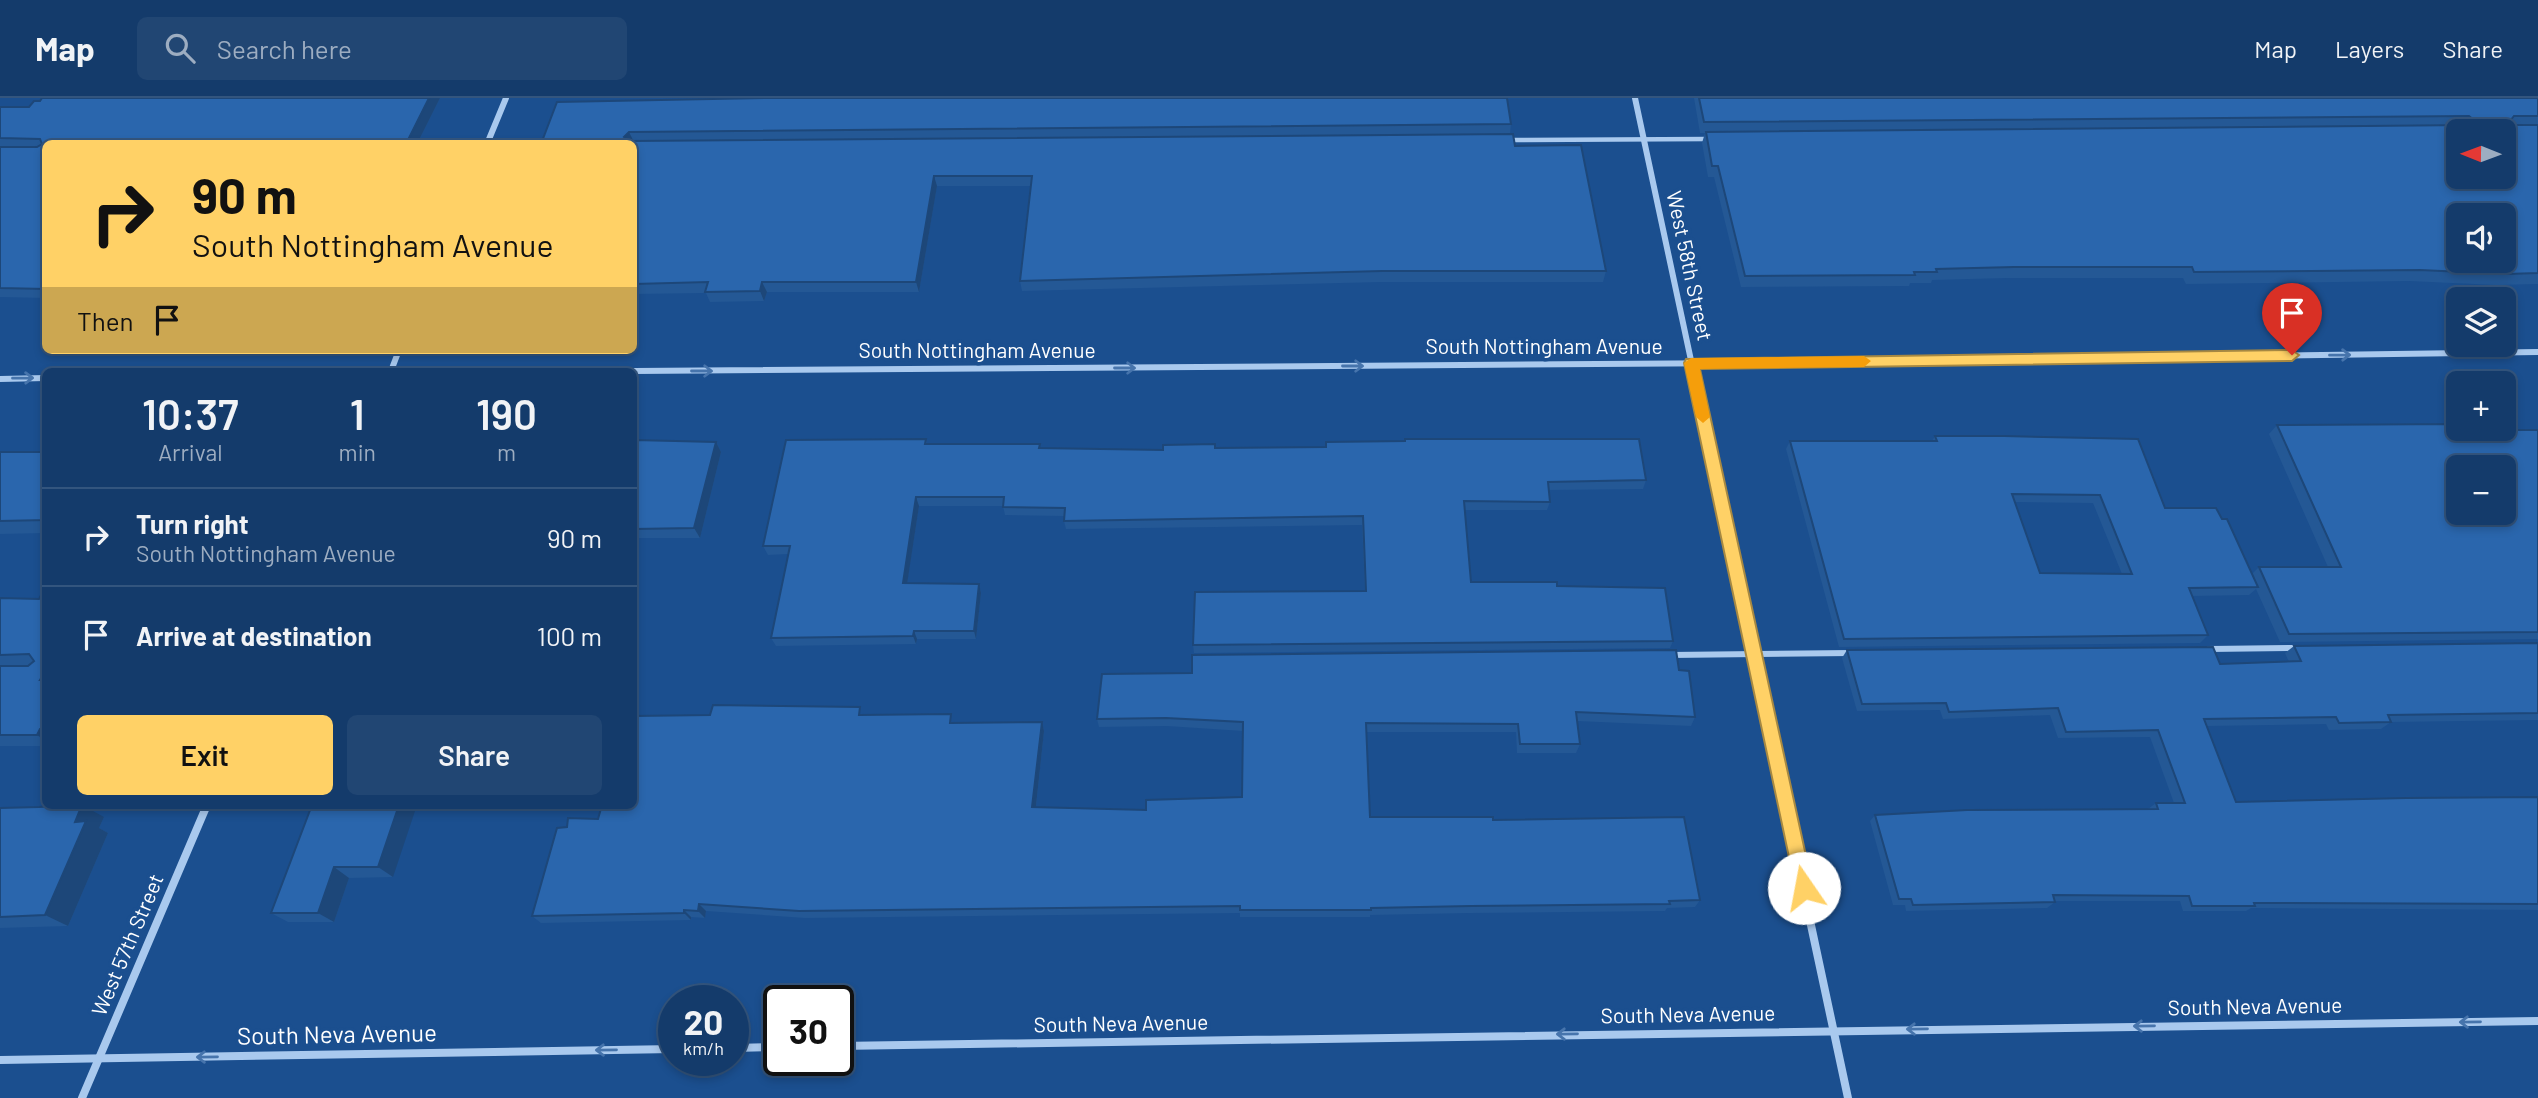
<!DOCTYPE html>
<html lang="en">
<head>
<meta charset="utf-8">
<style>
	:root { --surface:#143b6b; --page:#214673; --text:#f1f3f6; --muted:#9dadc1; --line:#33557e; --accent:#ffd166 }
	body { margin:0; font-family:Barlow,sans-serif; background:var(--page); color:var(--text); height:100vh; display:flex; flex-direction:column; font-size:26px; white-space:nowrap }
	* { box-sizing:border-box; margin:0 }
	p { font-size:23px; color:var(--muted) }
	.icon { flex:none; width:38px; height:38px; fill:none; stroke:currentColor; stroke-width:2; stroke-linecap:round; stroke-linejoin:round }
	.map { position:relative; flex:1; overflow:hidden }
	.side { position:absolute; left:42px; top:270px; width:595px; height:441px; display:flex; flex-direction:column; background:var(--surface); border-radius:10px; box-shadow:0 4px 10px #0003,0 0 0 2px var(--line) }
	.side>* { flex:none }
	.guide { position:absolute; left:42px; top:42px; width:595px; height:214px; border-radius:10px; box-shadow:0 4px 10px #0003,0 0 0 2px var(--line); background:#ffd166; color:#111; overflow:hidden }
	.needle { width:46px; rotate:271deg }
	.fabs { position:absolute; left:2446px; top:21px; display:grid; gap:14px }
	.fabs a { display:grid; place-items:center; width:70px; height:70px; border-radius:10px; background:var(--surface); box-shadow:0 4px 10px #0003,0 0 0 2px var(--line); font-size:35px }
	.speed { position:absolute; left:658px; top:887px; display:flex; gap:14px; font-size:35px; font-weight:700; text-align:center }
	.speed>* { display:grid; place-content:center; width:91px; height:91px; border-radius:50%; background:var(--surface); box-shadow:0 4px 10px #0003,0 0 0 2px var(--line); line-height:1 }
	.speed small { font-size:18px; font-weight:400 }
	.speed .limit { border:4px solid #111; border-radius:10px; background:#fff; color:#111 }
	.pin { position:absolute; display:grid; place-items:center; width:60px; height:60px; color:#fff; margin:-72px -30px; border-radius:50% 50% 50% 0; rotate:-45deg; box-shadow:0 0 7px #0007 }
	.pin .icon { rotate:45deg }
	.me { position:absolute; width:77px; margin:-38px; rotate:348deg; stroke-linejoin:round; filter:drop-shadow(0 0 5px #0008) }
	.turn { display:flex; align-items:center; gap:24px; height:147px; padding:0 35px; font-size:32px }
	.turn .icon { width:91px; height:91px; stroke-width:2.5 }
	.turn b { display:block; font-size:49px; line-height:60px }
	.then { display:flex; align-items:center; height:66px; padding:0 35px; background:#0003; gap:14px; font-size:26px }
	.eta { display:flex; justify-content:space-evenly; align-items:center; height:119px; text-align:center }
	.eta b { font-size:42px; font-weight:600; line-height:49px }
	.action { display:flex; gap:14px; margin-top:auto; padding:14px 35px }
	.action a { flex:1; height:80px; border-radius:10px; background:var(--accent); color:#111; font-size:28px; font-weight:600; line-height:80px; text-align:center }
	.action a+a { background:var(--page); color:var(--text) }
	ul { padding:0; list-style:none }
	li { display:flex; align-items:center; gap:21px; height:98px; padding:0 35px; border-top:2px solid var(--line) }
	li div { flex:1 }
	li b { display:block; font-size:26px }
	li em { font-style:normal }
	header { display:flex; align-items:center; gap:42px; box-sizing:border-box; height:98px; padding:0 35px; background:var(--surface); border-bottom:2px solid var(--line) }
	header strong { font-size:33px }
	nav { display:flex; gap:38px; margin-inline-start:auto; font-size:24px }
	.search { width:490px; height:63px; background:var(--page); display:flex; align-items:center; gap:18px; box-sizing:border-box; padding:0 24px; border-radius:10px; color:var(--muted); font-size:26px }
	.map>svg:first-child { display:block }
</style>
</head>
<body>
<header>
<strong>Map</strong>
<div class="search"><svg class="icon" aria-label="search" viewBox="0 0 24 24"><circle cx="10" cy="10" r="6"/><path d="M15 15l6 6"/></svg>Search here</div>
<nav><a>Map</a><a>Layers</a><a>Share</a></nav>
</header>
<div class="map">
<svg width="2538" height="1000" viewBox="0 0 2538 1000">
	<rect width="100%" height="100%" fill="#1b4f8f"/>
	<g fill="none" stroke-linecap="round" stroke-linejoin="round">
		<path stroke="#a9c9ee" stroke-width="4.5" d="M1508 42 1708 41"/>
		<g stroke="#a9c9ee" stroke-width="6">
			<path d="M2209 551 2297 550"/>
			<path d="M1670 557 1852 555"/>
		</g>
		<g stroke="#a9c9ee" stroke-width="6">
			<path d="M1635 0 1730 445"/>
			<path d="M487 46 506 0"/>
			<path d="M391 273 399 252"/>
			<path d="M634 273 1745 265 2538 254"/>
			<path d="M0 281 46 280"/>
		</g>
		<g stroke="#a9c9ee" stroke-width="8">
			<path d="M1729 444 1848 1000"/>
			<path d="M838 948 2538 923"/>
			<path d="M733 950 779 949"/>
			<path d="M0 962 674 951"/>
			<path d="M82 1000 207 707"/>
		</g>
	</g>
	<g fill="#245895" fill-rule="evenodd">
		<path d="M42 0H440L417 46H46V200L0 199V9H29L40 3Z"/>
		<path d="M1694 0H2538V186L2496 187 2409 183 2186 186 2183 180H2007L1932 182 1931 185H1910L1909 188 1741 189 1714 79H1708L1702 45 1705 35H1700Z"/>
		<path d="M557 4 1511 26 1510 36 1515 48 1606 173 1603 184H1381L1022 193 1020 183 1030 88H937L919 194H767L764 203 710 204 706 195 634 196V46Z"/>
		<path d="M2277 327 2538 332V541L2280 544 2256 491 2249 497 2192 498 2208 537 2200 545 1839 549 1786 351 1790 343H1932L1935 338 2165 410 2252 476 2259 469H2328L2269 336ZM2015 404 2093 405 2122 476 2040 475Z"/>
		<path d="M926 341 927 346 1041 350 1163 352 1215 350 1646 382 1643 391 1548 392 1550 404 1547 412H1465L1471 484 1557 488 1673 543 1670 550 1194 555 1193 547 1365 493 1362 427 1066 431 1064 423V418L1005 417 1003 408H919L907 485 979 486 981 495 976 541H917L916 546 776 548 771 540 788 456 768 457 763 448Z"/>
		<path d="M634 342 716 344 721 354 700 440H634Z"/>
		<path d="M0 354H46V435L0 436Z"/>
		<path d="M46 488V648H0V500L39 501Z"/>
		<path d="M2538 545V622L2391 624 2381 631 2329 632 2326 626 2207 628 2236 704 2538 699V812L2251 810 2246 813H2183L2180 803H2054L2055 804 2047 810 1906 813 1905 807H1893L1870 723 1875 717 2148 711 2156 705H2174L2150 639 2058 640 2050 617 1943 621 1940 612 1857 613 1842 560 1847 552 2220 566 2289 564 2285 555 2294 548Z"/>
		<path d="M1679 572 1695 619 1691 628 1577 623 1580 646 1576 655H1517L1516 634H1367L1370 719 1493 722 1700 802 1695 809 1667 810 1665 813 1469 815 1370 817V819H1240V815L805 820 706 813 705 820 691 819V822L541 825 532 818 567 729 598 721 710 617H864L955 625 1042 624 1044 633 1036 709 1146 712 1242 699 1243 633 1167 628 1099 629 1097 621Z"/>
		<path d="M312 707 393 779 349 780 334 824H288L271 815Z"/>
		<path d="M0 710 104 719 99 730 108 735 68 828 0 830Z"/>
	</g>
	<g fill="#1d4779">
		<path d="M429 0H440L417 46H406Z"/>
		<path d="M629 34 634 44 633 46 624 39Z"/>
		<path d="M934 78 937 88 919 194 916 184Z"/>
		<path d="M762 184 767 194 764 203 760 193Z"/>
		<path d="M716 344 721 354 700 440 694 430Z"/>
		<path d="M916 399 919 408 906 493 903 485Z"/>
		<path d="M979 486 981 495 976 541 974 533Z"/>
		<path d="M914 533 917 541 916 546 913 538Z"/>
		<path d="M46 572V586L40 582Z"/>
		<path d="M1042 624 1044 633 1035 717 1032 709Z"/>
		<path d="M40 631 46 634V643L37 637Z"/>
		<path d="M82 707 104 719 99 730 108 735 68 828 45 817 75 724Z"/>
		<path d="M399 707H417L393 779 378 769Z"/>
		<path d="M334 769 349 780 334 824 318 815Z"/>
		<path d="M699 806 706 813 705 820 698 813Z"/>
		<path d="M684 812 691 819V822L684 815Z"/>
	</g>
	<g fill="#2a66ad" stroke="#1d4779" stroke-width="2" fill-rule="evenodd">
		<path d="M42 0H429L406 46H46V191L0 190V49H37L42 46 40 41 0 40V9H29L34 3H40Z"/>
		<path d="M768 0H1507L1511 26 629 34 624 39 629 43 1513 36 1515 48 1581 47 1606 173H1382L1020 183 1032 78H934L916 184H762L760 193 705 194 708 184 634 186V46H541L557 4Z"/>
		<path d="M1699 0H2538V18H2514L2510 23 2515 27H2538V175L2507 176 2420 172 2194 174 2192 169H2014L1936 171 1937 174H1914L1915 177 1745 178 1718 68H1712L1706 34 2469 27 2474 22 2469 18 1704 24ZM2459 33H2504V79H2459ZM2459 117H2504V163H2459Z"/>
		<path d="M2459 326V331H2502V332H2538V534L2289 536 2259 469H2341L2277 327ZM2459 369H2504V415H2459Z"/>
		<path d="M1935 338H2004L2138 341 2165 410H2216L2222 421H2227L2258 489 2189 490 2208 537 1844 541 1790 343H1937ZM2012 396 2100 397 2132 476 2040 475Z"/>
		<path d="M926 341 925 346H1040L1039 350 1163 352V347L1215 346V350L1326 349V344L1405 343V341H1639L1646 382 1548 384 1550 404 1464 403 1471 484H1557V488L1665 490 1673 543 1193 547 1195 494 1366 493 1363 418 1064 423 1065 410 1003 409 1004 399H916L903 485 979 486 974 533H914L913 538 771 540 790 448H763L786 342Z"/>
		<path d="M634 342 716 344 694 430 634 431Z"/>
		<path d="M0 354H46V422L0 423Z"/>
		<path d="M46 488V572L40 582H46V631H40L37 637H0V568H28L34 563 29 556 0 557V500L39 501Z"/>
		<path d="M2538 545V615L2388 617 2391 624 2339 625 2336 619 2204 621 2236 704 2406 700 2538 699V806L2254 805 2255 808H2192L2189 798 2053 797 2055 804 1913 807 1911 801H1899L1875 717 1967 712 2158 711 2156 705H2185L2158 632 2066 634 2058 610 1949 614 1946 605 1862 606 1847 552 2213 549 2220 566 2301 563 2294 548Z"/>
		<path d="M1676 552 1679 572 1689 573 1695 619 1576 614 1580 646H1520L1518 626 1366 625 1370 719H1493V722L1684 719 1700 802 1669 803 1670 806 1471 808 1371 810V812H1240V808L799 813 699 806 698 813 684 812V815L532 818 557 730 567 729 568 720 598 721 602 707H634V618L710 617 713 607 860 609 859 617 951 616 950 625 1042 624 1032 709 1146 712V702L1242 699 1243 624 1166 620 1097 621 1102 576 1192 575V557Z"/>
		<path d="M73 707H82L75 724 86 723 45 817 0 819V710L39 709Z"/>
		<path d="M312 707H399L378 769H334L318 815H271Z"/>
	</g>
	<defs><path id="oneway-shaft" d="M-6 0H5M1.5-3L5.5 0L1.5 3" fill="none" stroke-width="1.6" stroke-linecap="round" stroke-linejoin="round" transform="scale(1.75)"/></defs>
	<g stroke="#4674ac">
		<use href="#oneway-shaft" transform="translate(2340 257) rotate(-1)"/>
		<use href="#oneway-shaft" transform="translate(1353 268)"/>
		<use href="#oneway-shaft" transform="translate(1125 270)"/>
		<use href="#oneway-shaft" transform="translate(702 273)"/>
		<use href="#oneway-shaft" transform="translate(23 280) rotate(-1)"/>
		<use href="#oneway-shaft" transform="translate(2470 924) rotate(179)"/>
		<use href="#oneway-shaft" transform="translate(2144 928) rotate(179)"/>
		<use href="#oneway-shaft" transform="translate(1917 931) rotate(179)"/>
		<use href="#oneway-shaft" transform="translate(1567 936) rotate(179)"/>
		<use href="#oneway-shaft" transform="translate(606 952) rotate(179)"/>
		<use href="#oneway-shaft" transform="translate(207 959) rotate(179)"/>
	</g>
	<path fill="#ffd166" stroke="#a68842" stroke-width="2" d="M2292 252 2299 257 2292 263 1700 271 1813 790 1810 797 1804 799 1797 797 1684 265 1686 261Z"/>
	<path fill="#f59e0b" d="M1864 258 1871 263 1864 269 1700 271 1710 319 1703 325 1696 319 1684 265 1691 260Z"/>
	<g text-anchor="middle" stroke-width="7" stroke-linejoin="round" paint-order="stroke">
		<g font-size="21" fill="#fff" stroke="#1b4f8f">
			<text transform="translate(1689 168) rotate(78)" y="7">West 58th Street</text>
			<text x="1544" y="256">South Nottingham Avenue</text>
			<text x="977" y="260">South Nottingham Avenue</text>
			<text transform="translate(128 847) rotate(-67)" y="7">West 57th Street</text>
			<text transform="translate(2255 909) rotate(-1)" y="7">South Neva Avenue</text>
			<text transform="translate(1688 917) rotate(-1)" y="7">South Neva Avenue</text>
			<text transform="translate(1121 926) rotate(-1)" y="7">South Neva Avenue</text>
		</g>
		<g font-size="24" fill="#fff" stroke="#1b4f8f">
			<text transform="translate(337 937) rotate(-1)" y="8">South Neva Avenue</text>
		</g>
	</g>
</svg>
<div class="fabs">
<a><svg class="needle" viewBox="-14 -14 28 28"><path d="M0-13l5 13h-10z" fill="#e53935"/><path d="M0 13l5-13h-10z" fill="#9dadc1"/></svg></a>
<a><svg class="icon" aria-label="sound" viewBox="0 0 24 24"><path d="M4 9h4l5-4v14l-5-4H4zM17 9q2 3 0 6"/></svg></a>
<a><svg class="icon" aria-label="layers" viewBox="0 0 24 24"><path d="M12 4l9 5-9 5-9-5zM3 14l9 5 9-5"/></svg></a>
<a>+</a>
<a>−</a>
</div>
<div class="speed"><div>20<small>km/h</small></div><div class="limit">30</div></div>
<div class="pin" style="left:2292px;top:257px;background:#d93025"><svg class="icon" aria-label="arrive" viewBox="0 0 24 24"><path d="M6 21V4h12l-3 4 3 4H6"/></svg></div>
<svg class="me" style="left:1804px;top:790px" viewBox="-20 -20 40 40"><circle r="19" fill="#fff"/><path d="M0-13L10 11 0 6-10 11z" fill="#ffd166"/></svg>
<div class="guide">
<div class="turn"><svg class="icon" aria-label="right" viewBox="0 0 24 24"><path d="M7 20v-9h11M14 6l5 5-5 5"/></svg><div><b>90 m</b>South Nottingham Avenue</div></div>
<div class="then">Then<svg class="icon" aria-label="arrive" viewBox="0 0 24 24"><path d="M6 21V4h12l-3 4 3 4H6"/></svg></div>
</div>
<section class="side">
<div class="eta">
<div><b>10:37</b><p>Arrival</p></div>
<div><b>1</b><p>min</p></div>
<div><b>190</b><p>m</p></div>
</div>
<ul>
<li><svg class="icon" aria-label="right" viewBox="0 0 24 24"><path d="M7 20v-9h11M14 6l5 5-5 5"/></svg><div><b>Turn right</b><p>South Nottingham Avenue</p></div><em>90 m</em></li>
<li><svg class="icon" aria-label="arrive" viewBox="0 0 24 24"><path d="M6 21V4h12l-3 4 3 4H6"/></svg><div><b>Arrive at destination</b></div><em>100 m</em></li>
</ul>
<div class="action"><a>Exit</a><a>Share</a></div>
</section>
</div>
</body>
</html>
